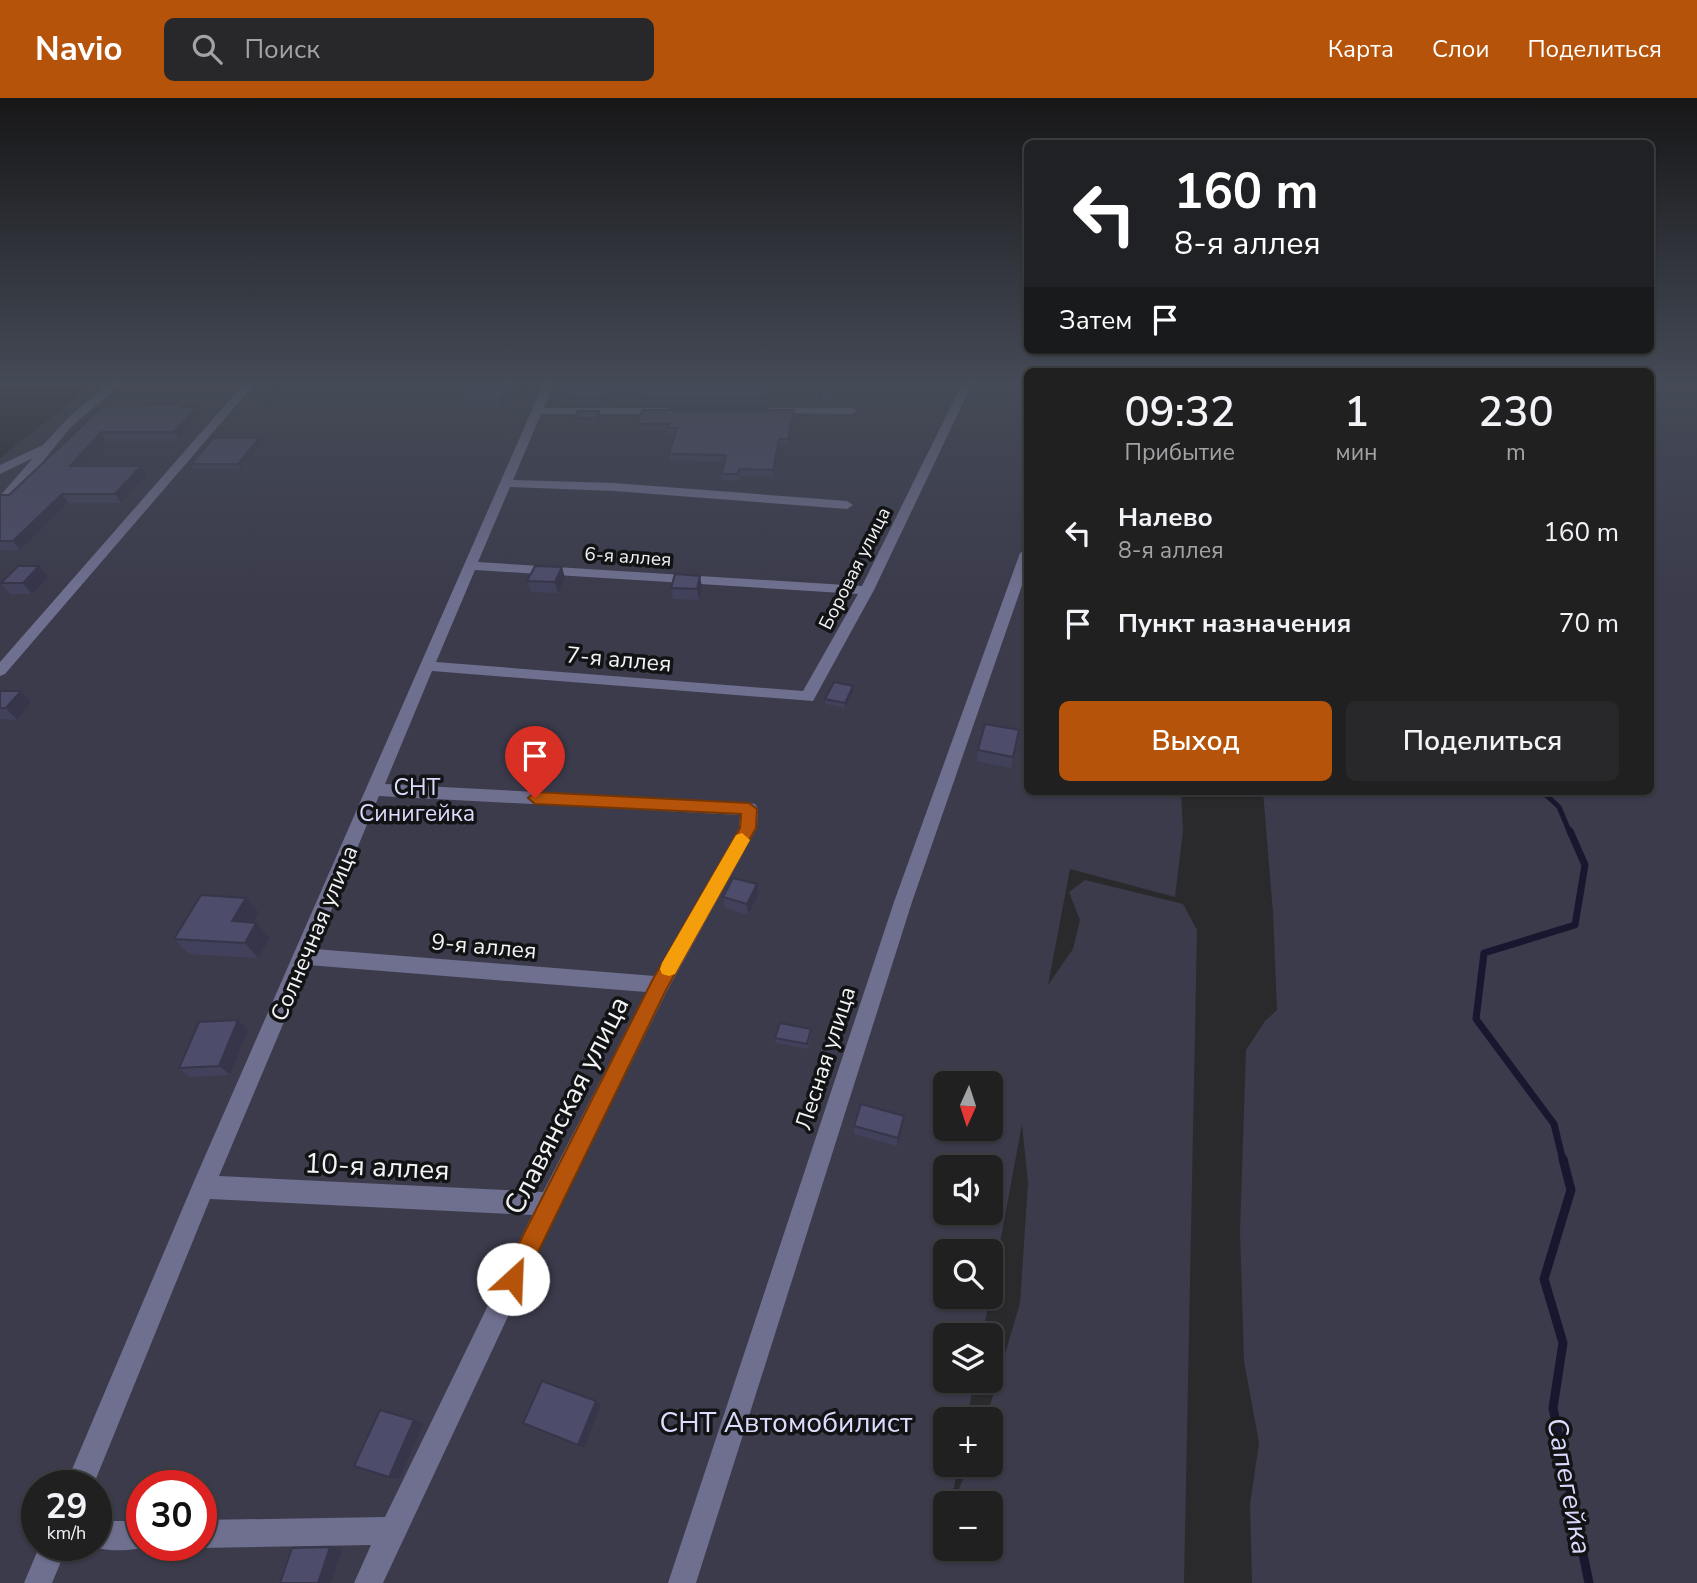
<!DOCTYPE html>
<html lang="ru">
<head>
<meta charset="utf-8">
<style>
	:root { --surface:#202021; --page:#28282a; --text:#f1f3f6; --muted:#a2a3a5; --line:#3d3e3f; --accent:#b45309 }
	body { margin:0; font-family:"Nunito Sans",sans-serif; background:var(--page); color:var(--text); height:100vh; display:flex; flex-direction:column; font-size:26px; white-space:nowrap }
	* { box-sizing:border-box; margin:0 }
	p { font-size:23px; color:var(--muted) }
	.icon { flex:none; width:38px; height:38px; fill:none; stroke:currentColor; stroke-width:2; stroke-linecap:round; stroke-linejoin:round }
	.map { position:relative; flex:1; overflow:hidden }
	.panel { position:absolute; left:1024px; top:270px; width:630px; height:427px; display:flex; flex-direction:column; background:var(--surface); border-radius:10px; box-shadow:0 2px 5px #0004,0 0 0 2px var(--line) }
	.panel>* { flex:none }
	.top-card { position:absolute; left:1024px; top:42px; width:630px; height:214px; border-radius:10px; box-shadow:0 2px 5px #0004,0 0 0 2px var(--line); background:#202124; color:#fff; overflow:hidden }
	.needle { width:46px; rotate:183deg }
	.fabs { position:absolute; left:933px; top:973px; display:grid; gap:14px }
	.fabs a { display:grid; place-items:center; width:70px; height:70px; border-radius:10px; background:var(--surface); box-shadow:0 2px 5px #0004,0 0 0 2px var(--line); font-size:35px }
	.speed { position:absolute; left:21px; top:1372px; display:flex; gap:14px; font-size:35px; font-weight:700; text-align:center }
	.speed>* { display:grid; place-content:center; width:91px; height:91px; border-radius:50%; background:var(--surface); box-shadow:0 2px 5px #0004,0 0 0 2px var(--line); line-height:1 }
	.speed small { font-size:18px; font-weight:400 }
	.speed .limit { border:10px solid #d22; background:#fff; color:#111 }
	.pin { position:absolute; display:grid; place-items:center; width:60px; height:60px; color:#fff; margin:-72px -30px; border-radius:50% 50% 50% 0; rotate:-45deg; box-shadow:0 0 7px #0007 }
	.pin .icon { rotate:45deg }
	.me { position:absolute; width:77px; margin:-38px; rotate:25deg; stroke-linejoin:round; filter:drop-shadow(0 0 5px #0008) }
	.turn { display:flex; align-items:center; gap:24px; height:147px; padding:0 35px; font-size:32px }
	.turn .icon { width:91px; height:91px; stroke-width:2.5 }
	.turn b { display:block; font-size:49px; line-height:60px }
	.then { display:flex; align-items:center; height:66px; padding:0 35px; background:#0003; gap:14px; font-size:26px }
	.eta { display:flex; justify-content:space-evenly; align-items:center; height:119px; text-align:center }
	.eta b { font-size:42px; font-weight:600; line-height:49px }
	.button { display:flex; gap:14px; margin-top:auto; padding:14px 35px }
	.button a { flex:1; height:80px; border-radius:10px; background:var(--accent); color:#fff; font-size:28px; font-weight:600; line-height:80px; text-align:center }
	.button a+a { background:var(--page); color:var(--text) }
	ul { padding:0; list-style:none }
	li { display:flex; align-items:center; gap:21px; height:91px; padding:0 35px }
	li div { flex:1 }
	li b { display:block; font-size:26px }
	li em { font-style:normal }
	header { display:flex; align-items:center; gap:42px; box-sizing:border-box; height:98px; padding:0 35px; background:var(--accent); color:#fff }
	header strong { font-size:33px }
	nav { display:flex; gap:38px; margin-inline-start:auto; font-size:24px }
	.search { width:490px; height:63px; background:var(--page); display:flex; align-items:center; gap:18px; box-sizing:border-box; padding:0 24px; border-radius:10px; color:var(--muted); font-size:26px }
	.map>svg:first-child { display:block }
</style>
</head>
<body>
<header>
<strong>Navio</strong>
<div class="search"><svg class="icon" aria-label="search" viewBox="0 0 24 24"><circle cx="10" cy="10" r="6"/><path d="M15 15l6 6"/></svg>Поиск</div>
<nav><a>Карта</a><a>Слои</a><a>Поделиться</a></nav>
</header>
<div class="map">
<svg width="1697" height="1485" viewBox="0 0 1697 1485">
	<rect width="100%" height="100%" fill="#2a2a2c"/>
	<g fill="#3b3b4c" fill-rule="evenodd">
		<path d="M98 282H1027V693H1181L1183 733 1175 799 1070 771 1048 887 1073 851 1080 822 1069 794 1085 782 1183 806 1197 832 1184 1485H0V360ZM945 985H990V1031H945ZM1022 1026 1028 1085 1020 1205 986 1321H990V1367H969L953 1405H990V1451H945V1405H951L958 1367H945V1321H967L974 1283H945V1237H982L990 1199H945V1153H990L991 1194ZM945 1069H990V1115H945ZM37 1388H96V1447H37ZM142 1388H201V1447H142Z"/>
		<path d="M1650 282H1697V1485H1252L1250 1406 1259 1345 1244 1263 1240 1133 1246 952 1265 923 1277 912 1273 815 1263 693H1650Z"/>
	</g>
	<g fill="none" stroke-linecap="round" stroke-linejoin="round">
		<path stroke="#191730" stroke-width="5" d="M1542 693 1559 709 1570 735"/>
		<path stroke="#191730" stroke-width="7" d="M1563 1063 1554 1026 1476 921 1484 855 1575 827 1585 767 1570 733"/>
		<path stroke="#191730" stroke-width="9" d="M1563 1061 1571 1092 1544 1181 1563 1245 1553 1310 1589 1485"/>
		<g fill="#6f6f8f" fill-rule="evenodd">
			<path d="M113 282H125L70 330 18 394 0 409V398L33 360 0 376V367L43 347 71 317Z"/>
			<path d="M247 282H258L5 576 0 578V564Z"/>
			<path d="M545 282H555L544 310H666L671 313 666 316H541L513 382 614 385 847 403 853 407 847 411 614 393 510 389 478 464 862 488 964 282H974L874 492 813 603 432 573 385 686 749 705 755 706 758 711 757 730 667 893 557 1114 383 1485H354L371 1447 201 1450 194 1447H201V1422L385 1419 532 1117 210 1101 93 1388H65L195 1081ZM475 472 858 496 803 593 436 564ZM379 698 740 717 739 730 655 878 315 851ZM308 867 646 894 543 1094 219 1078Z"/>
			<path d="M771 310H852L857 313 852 316 767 315V311Z"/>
			<path d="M1027 451V473L912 804 696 1485H668L894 804 1020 455Z"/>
			<path d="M96 1423H142V1447H151C134 1454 104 1454 87 1447H96Z"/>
			<path d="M40 1447H68L52 1485H24Z"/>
		</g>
	</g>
	<g fill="#42415b">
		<path d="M258 282 267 307 256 296 252 289Z"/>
		<path d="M532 282 519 304H506L502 311 460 310 457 302Z"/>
		<path d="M561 282H773L767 307H648V305L611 304 605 307 555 304 553 297Z"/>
		<path d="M837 290 836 307H820V302Z"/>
		<path d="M102 309H184L202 318 179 343H106L84 368 147 377 121 405H68L20 452H0V397H9Z"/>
		<path d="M794 312V319L789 347H779L774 379 740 378 739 383 722 382V376L725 364 670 362 669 356 675 336H668V332H639L637 326Z"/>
		<path d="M600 319 597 326 576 325 575 320Z"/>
		<path d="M259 340 262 345 241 371H194L191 366Z"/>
		<path d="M48 479 32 496H10L1 485Z"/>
		<path d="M565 480 558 495 531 494 527 483Z"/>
		<path d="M702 489 699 502 673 501 671 490Z"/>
		<path d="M853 588V594L845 610 826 606 825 601Z"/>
		<path d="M0 593H21L31 604 17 622 0 621Z"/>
		<path d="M1019 632 1011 670 976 663 978 652Z"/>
		<path d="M757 786 758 797 748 817 725 810 723 799Z"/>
		<path d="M246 800 259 815 254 825 270 840 258 860 189 856 174 841Z"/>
		<path d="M238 922 248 932 230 977 190 979 179 970Z"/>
		<path d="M811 931V936L808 951 776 945 775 940Z"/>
		<path d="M904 1018 897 1048 854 1036V1028Z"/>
	</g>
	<g fill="#36354a">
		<path d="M277 282H287L267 307 264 299Z"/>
		<path d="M525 282H532L519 304 517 296Z"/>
		<path d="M771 282H773L767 307V300Z"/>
		<path d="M504 296 506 304 502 311 499 303Z"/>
		<path d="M609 297 611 304 605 307 604 300Z"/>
		<path d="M197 309 202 318 179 343 174 334Z"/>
		<path d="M794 312V319L789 347 788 341Z"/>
		<path d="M599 313 600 319 597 326 596 321Z"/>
		<path d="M101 334 106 343 76 377 70 368Z"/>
		<path d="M259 340 262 345 241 371 238 366Z"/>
		<path d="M779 341V347L774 379 773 372Z"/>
		<path d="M141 368 147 377 121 405 115 396Z"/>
		<path d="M62 396 68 405 20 452 13 443Z"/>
		<path d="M39 468 48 479 32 496 23 485Z"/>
		<path d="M562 469 565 480 558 495 555 484Z"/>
		<path d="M700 478 702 489 699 502 697 491Z"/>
		<path d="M853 588V594L845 610V605Z"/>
		<path d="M21 593 31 604 17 622 6 610Z"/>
		<path d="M757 786 758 797 748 817 747 806Z"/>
		<path d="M246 800 259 815 246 839 232 823Z"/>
		<path d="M256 825 270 840 258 860 245 845Z"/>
		<path d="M238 922 248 932 230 977 219 968Z"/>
		<path d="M904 1018 903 1026 897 1048 898 1040Z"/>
		<path d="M596 1303 601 1307 584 1350 578 1347Z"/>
		<path d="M414 1322 424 1326 399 1381 389 1379Z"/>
		<path d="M330 1449 342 1450 331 1485H318Z"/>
	</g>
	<g fill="#4d4c6a" stroke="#36354a" stroke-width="2">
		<path d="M258 282H277L264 299 252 289Z"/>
		<path d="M471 282H525L517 296H504L499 303 457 302Z"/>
		<path d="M561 282H771L767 300H647L648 298 609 297 604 300 553 297Z"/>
		<path d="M822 290H837L836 302H820Z"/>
		<path d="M182 306 180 309H197L174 334H101L70 368H141L115 396H62L13 443H0V397H9L102 309Z"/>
		<path d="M643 312H794L788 341H779L773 372 739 371 738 376H722L726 357 669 356 677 330H667L669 326H637Z"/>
		<path d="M578 313H599L596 321 575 320Z"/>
		<path d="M213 340H259L238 366H191Z"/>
		<path d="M18 468H39L23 485H1Z"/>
		<path d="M535 468 562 469 555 484 527 483Z"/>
		<path d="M675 476 700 478 697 491 671 490Z"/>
		<path d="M834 584 853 588 845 605 825 601Z"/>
		<path d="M0 593H21L6 610H0Z"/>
		<path d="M985 626 1019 632 1013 659 978 652Z"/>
		<path d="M733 780 757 786 747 806 723 799Z"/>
		<path d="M201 797 246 800 232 823 256 825 245 845 174 841Z"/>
		<path d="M238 922 219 968 179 970 199 924Z"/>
		<path d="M780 925 811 931 807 946 775 940Z"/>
		<path d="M861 1006 904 1018 898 1040 854 1028Z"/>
		<path d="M542 1283 596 1303 578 1347 523 1325Z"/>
		<path d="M380 1312 414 1322 389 1379 354 1368Z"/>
		<path d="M330 1449 318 1485H280L292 1450Z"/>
	</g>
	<linearGradient id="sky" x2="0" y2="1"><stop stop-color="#171718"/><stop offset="0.58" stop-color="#444a56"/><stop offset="1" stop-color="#444a56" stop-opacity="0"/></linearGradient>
	<rect width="1697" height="490" fill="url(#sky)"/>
	<path fill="#b45309" stroke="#753606" stroke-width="2" d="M535 694 749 705 757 711 756 730 666 892 521 1189 513 1192 505 1189 502 1181 505 1173 653 881 740 730 741 716 535 706 528 700Z"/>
	<path fill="#f59e0b" d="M742 735 750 742 675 876 669 878 662 876 660 871 662 865 736 737Z"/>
	<g text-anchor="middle" stroke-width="7" stroke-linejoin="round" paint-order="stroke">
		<g font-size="19" fill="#f3f3f5" stroke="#121314">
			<text transform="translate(628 458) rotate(4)" y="7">6-я аллея</text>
			<text transform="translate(854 470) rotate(-63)" y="7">Боровая улица</text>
		</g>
		<g font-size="23" fill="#f3f3f5" stroke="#121314">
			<text transform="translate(619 561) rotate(5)" y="8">7-я аллея</text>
			<text transform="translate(314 835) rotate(-67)" y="8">Солнечная улица</text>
			<text transform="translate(484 848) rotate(5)" y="8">9-я аллея</text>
			<text transform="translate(825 960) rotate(-72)" y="8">Лесная улица</text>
		</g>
		<g font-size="23" fill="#dcdcff" stroke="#121314">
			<text x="417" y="697">СНТ<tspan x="417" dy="26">Синигейка</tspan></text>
		</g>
		<g font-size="28" fill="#f3f3f5" stroke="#121314">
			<text transform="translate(566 1007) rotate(-63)" y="10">Славянская улица</text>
			<text transform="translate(377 1068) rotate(3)" y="10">10-я аллея</text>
		</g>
		<g font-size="28" fill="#dcdcff" stroke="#121314">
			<text x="786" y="1334">СНТ Автомобилист</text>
		</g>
		<g font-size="28" font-style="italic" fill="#d9d9fc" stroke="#121314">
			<text transform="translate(1570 1388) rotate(79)" y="10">Сапегейка</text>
		</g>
	</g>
</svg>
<div class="fabs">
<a><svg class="needle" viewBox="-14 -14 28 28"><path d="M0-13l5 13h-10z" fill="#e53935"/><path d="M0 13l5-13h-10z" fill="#a2a3a5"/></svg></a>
<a><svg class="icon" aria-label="sound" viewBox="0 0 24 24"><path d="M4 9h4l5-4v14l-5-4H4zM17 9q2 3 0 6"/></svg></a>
<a><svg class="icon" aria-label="search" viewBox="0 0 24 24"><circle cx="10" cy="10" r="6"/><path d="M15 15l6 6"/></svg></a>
<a><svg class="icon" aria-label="layers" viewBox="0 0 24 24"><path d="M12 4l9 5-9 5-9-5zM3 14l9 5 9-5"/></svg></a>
<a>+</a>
<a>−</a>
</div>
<div class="speed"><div>29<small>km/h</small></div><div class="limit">30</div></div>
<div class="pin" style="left:535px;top:700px;background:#d93025"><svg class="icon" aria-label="arrive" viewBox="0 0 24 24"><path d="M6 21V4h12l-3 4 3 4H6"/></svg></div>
<svg class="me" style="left:513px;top:1181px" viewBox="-20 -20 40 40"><circle r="19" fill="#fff"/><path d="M0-13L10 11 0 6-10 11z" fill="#b45309"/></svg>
<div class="top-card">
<div class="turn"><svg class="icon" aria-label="left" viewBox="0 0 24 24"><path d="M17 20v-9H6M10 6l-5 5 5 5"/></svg><div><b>160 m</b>8-я аллея</div></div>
<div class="then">Затем<svg class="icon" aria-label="arrive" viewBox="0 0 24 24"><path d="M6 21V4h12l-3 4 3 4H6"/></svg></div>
</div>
<section class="panel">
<div class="eta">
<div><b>09:32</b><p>Прибытие</p></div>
<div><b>1</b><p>мин</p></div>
<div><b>230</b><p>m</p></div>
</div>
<ul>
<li><svg class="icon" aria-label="left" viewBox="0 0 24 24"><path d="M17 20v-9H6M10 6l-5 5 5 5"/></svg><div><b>Налево</b><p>8-я аллея</p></div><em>160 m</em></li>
<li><svg class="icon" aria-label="arrive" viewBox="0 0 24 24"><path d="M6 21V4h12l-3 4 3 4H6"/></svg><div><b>Пункт назначения</b></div><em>70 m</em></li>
</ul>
<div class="button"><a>Выход</a><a>Поделиться</a></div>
</section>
</div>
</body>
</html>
